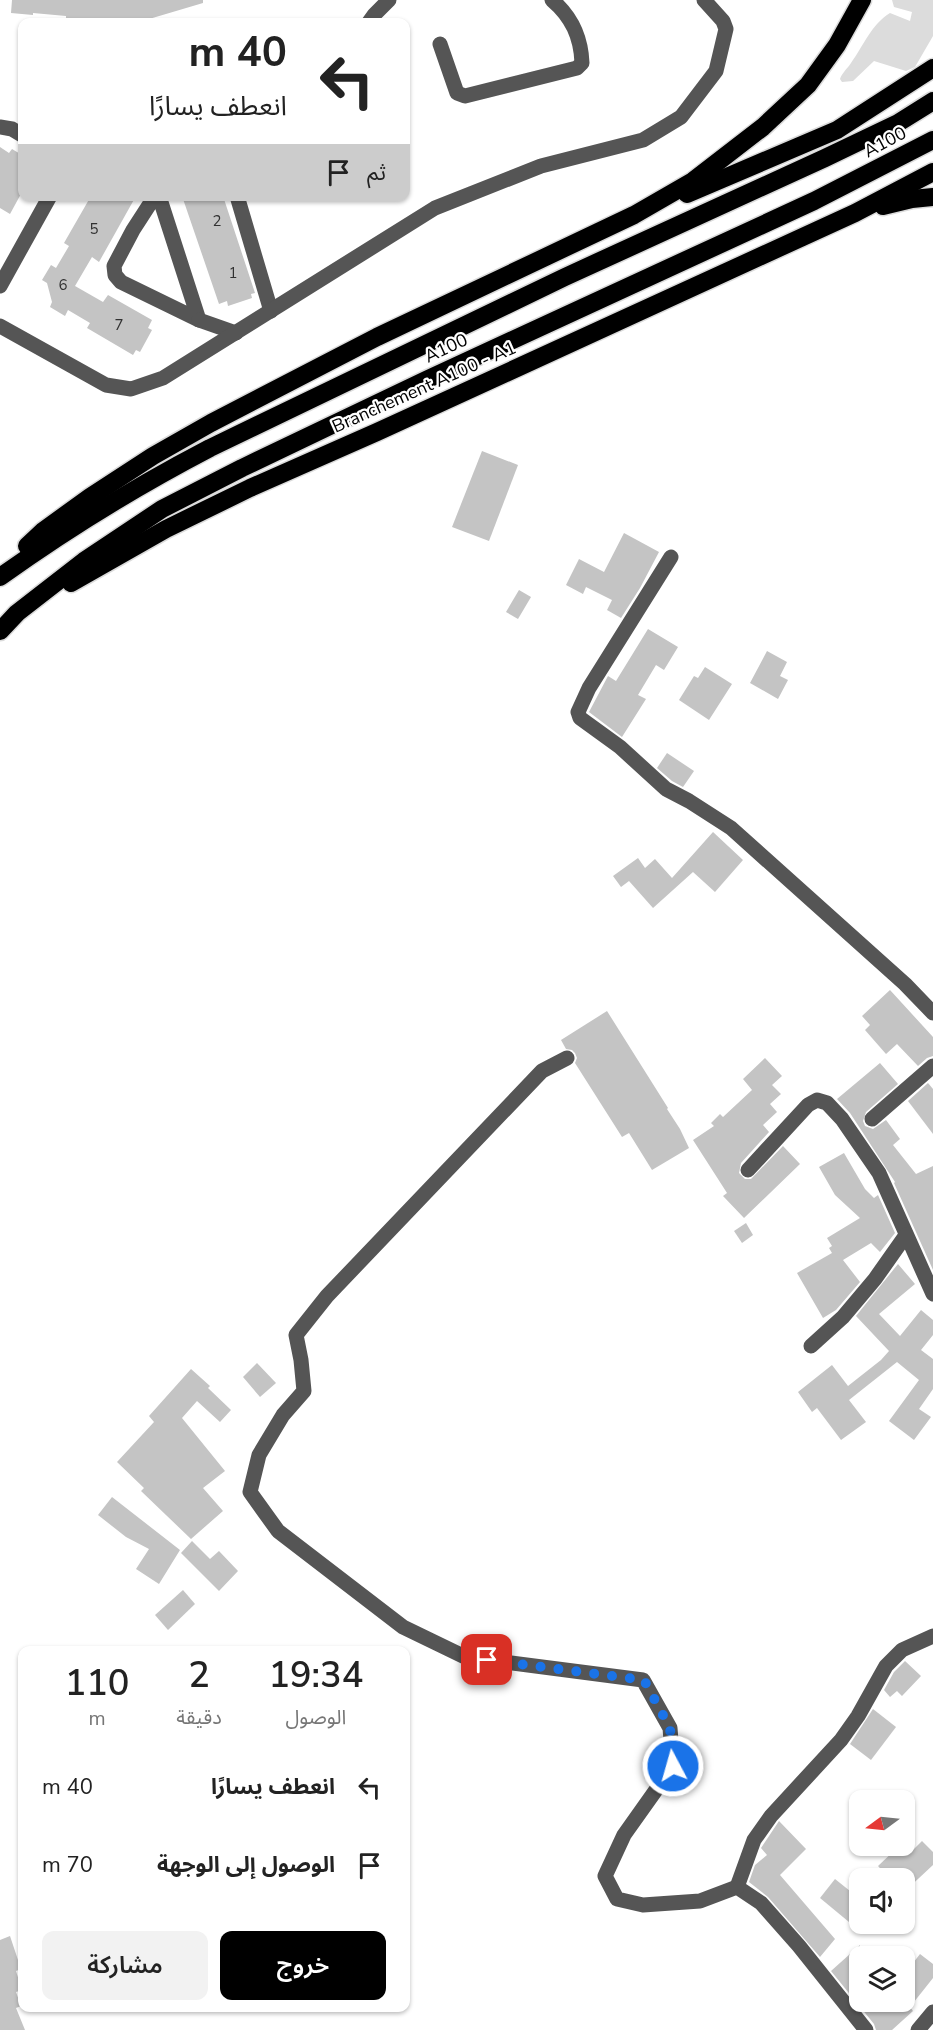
<!DOCTYPE html>
<html lang="ar">
<head>
<meta charset="utf-8">
<style>
	:root { --surface:#fff; --page:#f2f2f2; --text:#222; --muted:#767676; --accent:#000 }
	body { margin:0; font-family:"Nunito Sans","Noto Sans Arabic",sans-serif; background:var(--page); color:var(--text); direction:rtl; height:100vh; display:flex; flex-direction:column; font-size:22px; white-space:nowrap }
	* { box-sizing:border-box; margin:0 }
	p { font-size:20px; color:var(--muted) }
	.icon { flex:none; width:33px; height:33px; fill:none; stroke:currentColor; stroke-width:2; stroke-linecap:round; stroke-linejoin:round }
	.map { position:relative; flex:1; overflow:hidden; direction:ltr }
	.drawer { position:absolute; left:18px; top:1646px; width:392px; height:366px; display:flex; flex-direction:column; background:var(--surface); border-radius:12px; box-shadow:0 2px 4px #0004; direction:rtl }
	.drawer>* { flex:none }
	.banner { position:absolute; left:18px; top:18px; width:392px; height:183px; border-radius:12px; box-shadow:0 2px 4px #0004; direction:rtl; background:#fff; color:var(--text); overflow:hidden }
	.needle { width:39px; rotate:255deg }
	.fabs { position:absolute; left:849px; top:1790px; display:grid; gap:12px }
	.fabs a { display:grid; place-items:center; width:66px; height:66px; border-radius:12px; background:var(--surface); box-shadow:0 2px 4px #0004; font-size:30px }
	.pin { position:absolute; display:grid; place-items:center; width:51px; height:51px; color:#fff; margin:-26px; border-radius:12px; box-shadow:0 3px 9px #0006 }
	.me { position:absolute; width:66px; margin:-33px; rotate:354deg; stroke-linejoin:round; filter:drop-shadow(0 0 4px #0008) }
	.turn { display:flex; align-items:center; gap:21px; height:126px; padding:0 24px; font-size:27px }
	.turn .icon { width:78px; height:78px; stroke-width:2.5 }
	.turn b { display:block; font-size:42px; line-height:51px }
	.then { display:flex; align-items:center; height:57px; padding:0 24px; background:#0003; gap:12px; font-size:22px }
	.eta { display:flex; justify-content:space-evenly; align-items:center; height:102px; text-align:center }
	.eta b { font-size:36px; font-weight:600; line-height:42px }
	.primary-button { display:flex; gap:12px; margin-top:auto; padding:12px 24px }
	.primary-button a { flex:1; height:69px; border-radius:12px; background:var(--accent); color:#fff; font-size:24px; font-weight:600; line-height:69px; text-align:center }
	.primary-button a+a { background:var(--page); color:var(--text) }
	ul { padding:0; list-style:none }
	li { display:flex; align-items:center; gap:18px; height:78px; padding:0 24px }
	li div { flex:1 }
	li b { display:block; font-size:22px }
	li em { font-style:normal }
	.map>svg:first-child { display:block }
</style>
</head>
<body>
<div class="map">
<svg width="933" height="2030" viewBox="0 0 933 2030">
	<rect width="100%" height="100%" fill="#fff"/>
	<path fill="#dcdcdc" d="M892 0H933V36L915 67 906 71 874 61 853 81 842 82 840 79C842 73 847 69 851 63 864 45 871 25 890 13L910 21 912 12 894 7Z"/>
	<g fill="#c4c4c4">
		<path d="M12 0H203V3L139 22H87V20L66 18V16L33 13V15L11 13Z"/>
		<path d="M0 147 9 153 12 149 22 155V192L10 214 0 208Z"/>
		<path d="M91 196H136L99 262 92 257 75 286 103 302 108 295 152 320 148 328 152 330 140 352 136 350 133 355 87 328 90 323 68 310 65 316 50 307 52 302 47 283 42 280 51 265 56 268 69 246 64 243Z"/>
		<path d="M182 196H223L255 293 251 294 252 298 228 306 227 301 219 304Z"/>
		<path d="M482 451 518 465 489 541 452 527Z"/>
		<path d="M624 533 659 552 640 588 621 618 607 610 612 600 586 587 583 594 566 585 579 559 604 572Z"/>
		<path d="M519 590 531 597 518 619 506 612Z"/>
		<path d="M648 629 678 647 664 670 656 665 638 695 646 699 622 737 589 712 608 676 616 681Z"/>
		<path d="M767 651 787 662 780 676 788 680 778 699 750 683Z"/>
		<path d="M705 667 732 684 709 720 679 700 694 676 698 678Z"/>
		<path d="M667 753 694 771 683 787 672 781 657 768Z"/>
		<path d="M713 832 743 860 715 892 693 872 653 908 629 881 621 887 613 876 638 858 645 868 655 859 672 878Z"/>
		<path d="M890 990 933 1037V1056L927 1058 918 1066 897 1044 886 1054 865 1030 870 1025 862 1016Z"/>
		<path d="M607 1011 668 1108 667 1109 680 1129 689 1148 652 1170 629 1133 622 1137 575 1063 577 1058 575 1053 572 1050 566 1049 561 1040Z"/>
		<path d="M765 1058 782 1076 772 1085 781 1094 770 1104 777 1112 763 1125 769 1132 741 1163 739 1173 745 1179H751L783 1146 800 1164 744 1218 723 1196 727 1193 693 1140 714 1126 711 1123 720 1114 723 1117 752 1090 743 1079Z"/>
		<path d="M880 1063 898 1084 866 1112 863 1121 865 1126 873 1129 886 1120 900 1139 893 1145 916 1174 933 1166V1270L894 1183 895 1182 850 1113 837 1099Z"/>
		<path d="M928 1083 933 1089V1134L908 1101Z"/>
		<path d="M844 1153 865 1189 874 1198 878 1195 895 1233 880 1252 871 1243 843 1260 860 1282 836 1310 823 1318 797 1273 832 1253 829 1248 832 1246 827 1238 860 1218 835 1195 819 1167Z"/>
		<path d="M746 1223 753 1235 742 1243 734 1231Z"/>
		<path d="M898 1264 915 1284 879 1314 900 1336 921 1310 933 1320V1335L921 1350 933 1359V1389L919 1409 931 1417 914 1440 889 1421 919 1380 897 1362 849 1400 866 1422 841 1440 817 1408 812 1412 798 1392 832 1365 848 1386 881 1360 889 1351 856 1316Z"/>
		<path d="M257 1363 276 1383 260 1397 243 1377Z"/>
		<path d="M191 1369 210 1386 208 1388 231 1410 220 1422 197 1401 182 1418 225 1471 203 1488 223 1511 191 1539 141 1491 144 1488 117 1462 154 1422 149 1416Z"/>
		<path d="M112 1497 180 1550 159 1584 136 1569 149 1549 126 1537 98 1515Z"/>
		<path d="M192 1541 210 1559 219 1551 238 1571 219 1591 181 1553Z"/>
		<path d="M183 1590 195 1604 168 1630 155 1615Z"/>
		<path d="M905 1661 921 1676 902 1696 897 1691 890 1697 884 1690 894 1672Z"/>
		<path d="M873 1709 896 1727 871 1760 850 1744Z"/>
		<path d="M779 1821 806 1849 780 1875 835 1939 820 1957 768 1897 749 1882 755 1865 767 1855 761 1848Z"/>
		<path d="M904 1839 914 1849 922 1841 933 1852V1865L904 1892V1878H889L878 1866 897 1848 896 1847 898 1845H904Z"/>
		<path d="M835 1879 860 1899V1909L849 1922 820 1898Z"/>
		<path d="M10 1936 21 1969 16 1971 22 1990 16 1992 21 2006 16 2008 25 2030H0V1940Z"/>
		<path d="M860 1945V2001H904V1963L910 1967 920 1954 933 1964V1978L910 2007 913 2011 892 2030H876L874 2024 831 1971Z"/>
	</g>
	<g fill="none" stroke-linecap="round" stroke-linejoin="round">
		<defs>
			<g id="highway">
				<path d="M687 194 837 130 933 68"/>
				<path d="M883 206 912 199 933 197"/>
				<path d="M27 546 43 531 90 497 153 456 211 423 377 337 634 215 693 181 763 127 808 85 837 45 862 0"/>
				<path d="M0 577C67 529 137 486 210 448L565 277 825 158 898 123 933 101"/>
				<path d="M71 583 166 529 250 488 377 432 855 213 933 172"/>
				<path d="M0 631 17 613 84 561 162 509 242 468 428 379 814 201 933 140"/>
			</g>
		</defs>
		<use href="#highway" stroke="#dbdbdb" stroke-width="21"/>
		<g stroke="#555" stroke-width="15">
			<path d="M369 22 374 15 389 0"/>
			<path d="M440 44 457 93 465 96 577 68 582 63C581 37 572 17 552 0"/>
			<path d="M0 127 12 129 22 135"/>
			<path d="M155 196 133 230 114 266 115 275 121 282 199 320 159 196"/>
			<path d="M237 196 271 311"/>
			<path d="M0 286 50 196"/>
			<path d="M199 320 236 333"/>
			<path d="M0 326 106 385 131 389 163 378 435 208 541 166 643 140 681 117 716 71 726 29 723 21 704 0"/>
			<path d="M671 557 589 688 578 712 580 718 620 747 666 789 689 801 731 828 905 984 933 1013"/>
			<path d="M567 1058 542 1071 327 1296 296 1335 301 1360 304 1391 283 1415 259 1455 250 1492 278 1531 403 1627 465 1657 643 1680 670 1728 673 1766 624 1835 605 1876 617 1899 643 1905 700 1901 737 1887 761 1903 799 1946 866 2030"/>
			<path d="M872 1119 933 1066"/>
			<path d="M748 1170 808 1105 817 1100 827 1103 842 1119 879 1173 933 1294"/>
			<path d="M811 1346 843 1317 875 1279 906 1235"/>
			<path d="M737 1887 754 1840 771 1816 841 1740 858 1716 886 1666 902 1650 933 1636"/>
			<path d="M918 2030 933 2012"/>
		</g>
		<use href="#highway" stroke="#000" stroke-width="18"/>
	</g>
	<g fill="none" stroke-linecap="round" stroke-linejoin="round">
		<path stroke="#1a73e8" stroke-width="10" stroke-dasharray="0 18" d="M487 1660 644 1680 670 1728 673 1766"/>
	</g>
	<g text-anchor="middle" stroke-width="4.5" stroke-linejoin="round" paint-order="stroke">
		<g font-size="15" fill="#313131">
			<text x="217" y="226">2</text>
			<text x="94" y="234">5</text>
			<text x="233" y="278">1</text>
			<text x="63" y="290">6</text>
			<text x="119" y="330">7</text>
		</g>
		<g font-size="18" fill="#000" stroke="#fff">
			<text transform="translate(885 142) rotate(-28)" y="6">A100</text>
			<text transform="translate(446 348) rotate(-25)" y="6">A100</text>
			<text transform="translate(424 387) rotate(-24)" y="6">Branchement A100 - A1</text>
		</g>
	</g>
</svg>
<div class="fabs">
<a><svg class="needle" viewBox="-14 -14 28 28"><path d="M0-13l5 13h-10z" fill="#e53935"/><path d="M0 13l5-13h-10z" fill="#767676"/></svg></a>
<a><svg class="icon" aria-label="sound" viewBox="0 0 24 24"><path d="M4 9h4l5-4v14l-5-4H4zM17 9q2 3 0 6"/></svg></a>
<a><svg class="icon" aria-label="layers" viewBox="0 0 24 24"><path d="M12 4l9 5-9 5-9-5zM3 14l9 5 9-5"/></svg></a>
</div>
<div class="pin" style="left:487px;top:1660px;background:#d93025"><svg class="icon" aria-label="arrive" viewBox="0 0 24 24"><path d="M6 21V4h12l-3 4 3 4H6"/></svg></div>
<svg class="me" style="left:673px;top:1766px" viewBox="-20 -20 40 40"><circle r="17" fill="#1a73e8" stroke="#fff" stroke-width="3"/><path d="M0-11L8 9 0 5-8 9z" fill="#fff"/></svg>
<div class="banner">
<div class="turn"><svg class="icon" aria-label="left" viewBox="0 0 24 24"><path d="M17 20v-9H6M10 6l-5 5 5 5"/></svg><div><b>40 m</b>انعطف يسارًا</div></div>
<div class="then">ثم<svg class="icon" aria-label="arrive" viewBox="0 0 24 24"><path d="M6 21V4h12l-3 4 3 4H6"/></svg></div>
</div>
<section class="drawer">
<div class="eta">
<div><b>19:34</b><p>الوصول</p></div>
<div><b>2</b><p>دقيقة</p></div>
<div><b>110</b><p>m</p></div>
</div>
<ul>
<li><svg class="icon" aria-label="left" viewBox="0 0 24 24"><path d="M17 20v-9H6M10 6l-5 5 5 5"/></svg><div><b>انعطف يسارًا</b></div><em>40 m</em></li>
<li><svg class="icon" aria-label="arrive" viewBox="0 0 24 24"><path d="M6 21V4h12l-3 4 3 4H6"/></svg><div><b>الوصول إلى الوجهة</b></div><em>70 m</em></li>
</ul>
<div class="primary-button"><a>خروج</a><a>مشاركة</a></div>
</section>
</div>
</body>
</html>
